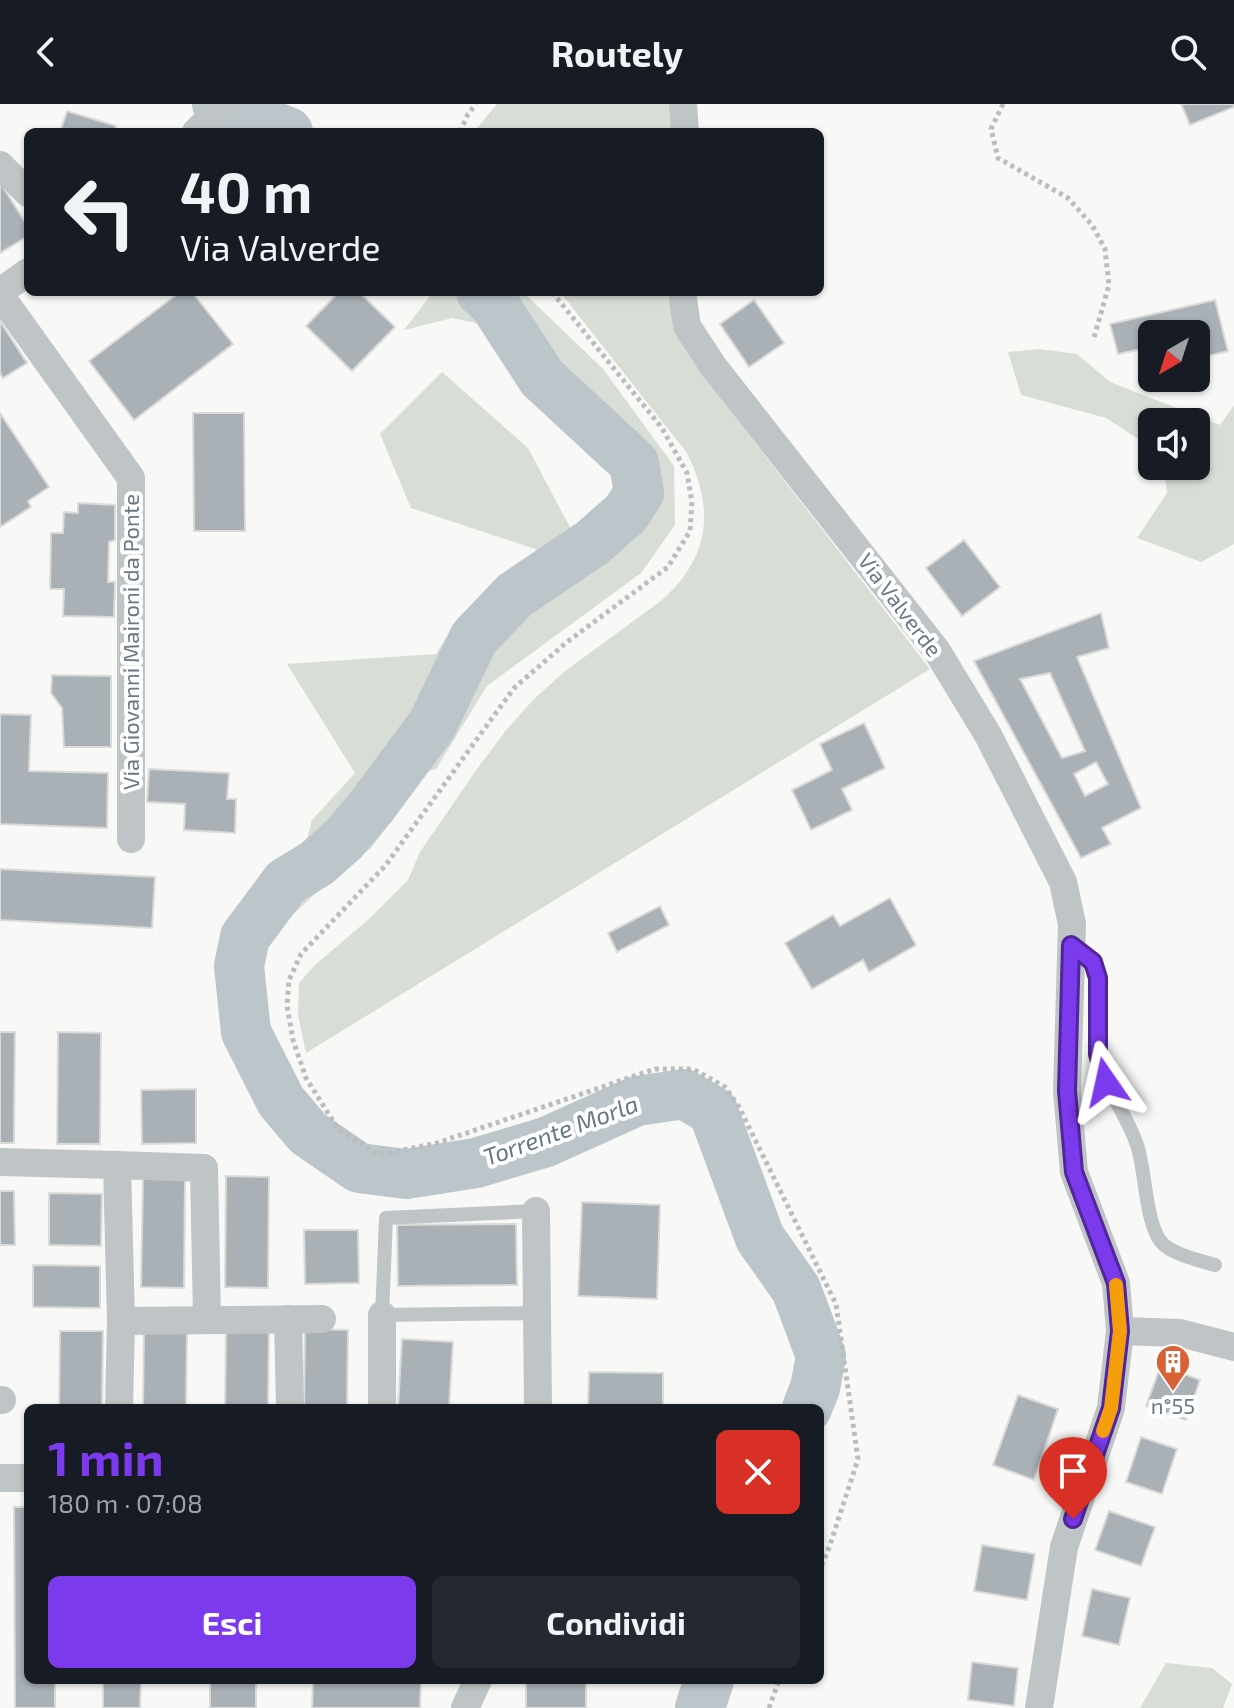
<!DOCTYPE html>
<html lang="it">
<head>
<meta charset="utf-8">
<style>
	:root { --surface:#171b24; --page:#242831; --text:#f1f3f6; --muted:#9ea1a6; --accent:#7c3aed }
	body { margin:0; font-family:"Exo 2",sans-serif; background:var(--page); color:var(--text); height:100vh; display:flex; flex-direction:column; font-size:30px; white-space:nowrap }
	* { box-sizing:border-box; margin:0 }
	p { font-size:26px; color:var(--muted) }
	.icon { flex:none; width:44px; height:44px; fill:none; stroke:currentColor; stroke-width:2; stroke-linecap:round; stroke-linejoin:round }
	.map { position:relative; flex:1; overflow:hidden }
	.side { position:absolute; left:24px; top:1300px; width:800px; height:280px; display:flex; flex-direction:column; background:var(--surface); border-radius:12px; box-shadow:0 2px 6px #0004 }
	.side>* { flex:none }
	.hud { position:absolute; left:24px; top:24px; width:800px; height:168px; border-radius:12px; box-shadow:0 2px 6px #0004; background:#171b24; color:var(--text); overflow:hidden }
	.needle { width:52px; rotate:219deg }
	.controls { position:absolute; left:1138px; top:216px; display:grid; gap:16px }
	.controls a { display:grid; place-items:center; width:72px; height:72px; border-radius:12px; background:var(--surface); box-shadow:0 2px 6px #0004; font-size:40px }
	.pin { position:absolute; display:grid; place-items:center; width:68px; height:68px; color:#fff; margin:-82px -34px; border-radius:50% 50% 50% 0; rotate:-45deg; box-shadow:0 0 8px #0007 }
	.pin .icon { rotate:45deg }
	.me { position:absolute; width:88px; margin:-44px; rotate:349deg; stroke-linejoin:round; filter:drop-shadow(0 0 6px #0008) }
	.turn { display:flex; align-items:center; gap:28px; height:168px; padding:0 24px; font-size:36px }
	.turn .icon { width:104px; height:104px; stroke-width:2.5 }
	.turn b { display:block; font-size:56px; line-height:68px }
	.round { display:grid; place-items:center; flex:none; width:84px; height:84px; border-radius:12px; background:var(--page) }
	.summary { display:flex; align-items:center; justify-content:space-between; height:136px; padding:0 24px }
	h1 { font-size:48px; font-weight:700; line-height:60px; color:var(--accent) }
	.action { display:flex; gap:16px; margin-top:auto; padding:16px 24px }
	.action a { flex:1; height:92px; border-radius:12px; background:var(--accent); color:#fff; font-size:32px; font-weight:700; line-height:92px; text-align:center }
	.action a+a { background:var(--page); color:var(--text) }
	header { display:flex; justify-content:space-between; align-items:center; height:104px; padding:0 24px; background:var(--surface); font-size:36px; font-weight:700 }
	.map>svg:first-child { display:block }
</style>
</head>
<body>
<header><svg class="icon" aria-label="back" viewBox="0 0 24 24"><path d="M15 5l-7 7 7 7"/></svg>Routely<svg class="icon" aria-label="search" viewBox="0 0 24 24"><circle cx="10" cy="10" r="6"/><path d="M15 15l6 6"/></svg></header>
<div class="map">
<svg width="1234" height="1604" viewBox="0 0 1234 1604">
	<rect width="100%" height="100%" fill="#f8f8f6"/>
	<g fill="#d8ddd5">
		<path d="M497 0H674L673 28H474Z"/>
		<path d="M433 188H523L603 265 674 362 675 421 641 469 487 582 436 665 414 672 399 707 371 744 329 777 284 819 312 716 355 669 287 560 436 550 460 512 502 474 589 455 628 420 648 394 649 378 646 365 626 342 612 331 585 323 548 292 517 248 476 219 452 214 404 226Z"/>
		<path d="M560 188H667L678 229 719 292 930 565 306 949 298 911 299 879 316 860 369 815 408 776 420 748 477 665 507 625 534 595 564 568 662 496C710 453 715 406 687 349Z"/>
		<path d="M1039 245 1077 250 1110 278 1220 321 1234 301V440L1201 458 1137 434 1167 389 1163 362H1196V318H1152V344L1106 314 1021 291 1008 248Z"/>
		<path d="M442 268 528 344 572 427 544 448 411 404 380 330Z"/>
		<path d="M1166 1559 1212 1564 1232 1580 1223 1604H1140Z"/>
	</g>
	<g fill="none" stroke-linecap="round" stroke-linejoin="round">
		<g stroke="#bbc5ca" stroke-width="50">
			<path d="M217 0 288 28"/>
			<path d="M481 188 494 200 542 274 634 359 639 389 626 409 592 439 515 491 474 534 432 621 371 703 344 735 317 759 286 778 245 833 239 862 246 928 281 997 308 1029 359 1064 406 1070 476 1059 546 1038 637 997 684 990 713 1007 760 1134 796 1185 821 1252 815 1284 807 1304"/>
			<path d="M700 1604 709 1576"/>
		</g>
	</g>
	<g fill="#a9b1b6" stroke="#dadad8" stroke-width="2" fill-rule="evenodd">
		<path d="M1181 0H1234V3L1190 21Z"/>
		<path d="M67 7 116 22 114 28H60Z"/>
		<path d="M0 78 28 123V132L0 149Z"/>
		<path d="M180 188H192L233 240 134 316 89 257Z"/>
		<path d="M339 188H359L395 223 352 267 306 222Z"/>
		<path d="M754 196 784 239 749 263 720 220Z"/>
		<path d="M1215 196 1228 247 1196 255V230H1152V243L1118 250 1110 220Z"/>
		<path d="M0 217 27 259 3 274 0 269Z"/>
		<path d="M0 309 49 383 28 397 31 403 0 423Z"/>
		<path d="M193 309H244L245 427H194Z"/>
		<path d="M78 399 115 401V436L109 438 108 478H115L114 513 63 512 64 485H50L51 429H63L64 408 78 409Z"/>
		<path d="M964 436 1000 483 962 512 926 464Z"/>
		<path d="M1101 509 1109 544 1077 553 1141 704 1102 724 1111 740 1081 754 974 557ZM1050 569 1085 647 1062 654 1020 575ZM1096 658 1108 680 1085 692 1074 670Z"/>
		<path d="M52 571 111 572V643H64L62 604 51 589Z"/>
		<path d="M0 610 31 611 29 667 108 669 107 724 0 720Z"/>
		<path d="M864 619 885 664 842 685 852 706 811 726 792 686 832 666 820 640Z"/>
		<path d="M149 665 229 669 227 695H236L235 729 184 726 185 700 147 698Z"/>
		<path d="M0 765 155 773 152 824 0 816Z"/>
		<path d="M890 794 916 841 869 868 863 856 812 885 785 839 833 811 840 822Z"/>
		<path d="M660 802 669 821 617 848 608 829Z"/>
		<path d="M0 928H15L14 1039H0Z"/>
		<path d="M58 928 101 929 100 1040H57Z"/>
		<path d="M196 985V1039L142 1040 141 986Z"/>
		<path d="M143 1072 185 1073 184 1184 141 1183Z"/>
		<path d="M226 1072 269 1073 268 1184 225 1183Z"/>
		<path d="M0 1087H14L15 1141H0Z"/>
		<path d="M49 1089 102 1090 101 1142 49 1141Z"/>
		<path d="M582 1098 660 1101 657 1195 578 1192Z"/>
		<path d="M516 1120 517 1181 398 1182 397 1121Z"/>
		<path d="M304 1126H358L359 1179 305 1180Z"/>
		<path d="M33 1161 100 1162V1204L33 1203Z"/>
		<path d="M226 1225 269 1226 268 1304H225Z"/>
		<path d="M305 1225 348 1226 347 1304H304Z"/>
		<path d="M144 1226 187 1227 186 1304H143Z"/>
		<path d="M60 1227H103L102 1304H59Z"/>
		<path d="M402 1235 453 1238 449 1304H398Z"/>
		<path d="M1161 1261 1200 1276 1186 1316 1146 1302Z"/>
		<path d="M589 1268 663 1269V1304H588Z"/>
		<path d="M1018 1291 1058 1305 1034 1376 993 1361Z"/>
		<path d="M1141 1333 1177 1345 1162 1390 1126 1378Z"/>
		<path d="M14 1403H28V1576H55V1604H15Z"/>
		<path d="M1109 1407 1155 1423 1141 1462 1095 1446Z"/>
		<path d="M982 1441 1035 1450 1027 1496 974 1487Z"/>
		<path d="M1092 1485 1130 1494 1119 1541 1082 1532Z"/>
		<path d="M972 1558 1018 1564 1014 1602 968 1596Z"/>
		<path d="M103 1576H141L140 1604H103Z"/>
		<rect x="210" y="1576" width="46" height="28"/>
		<path d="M313 1576H421L420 1604H312Z"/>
		<rect x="526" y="1576" width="60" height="28"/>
	</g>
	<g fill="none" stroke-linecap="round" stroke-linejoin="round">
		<g stroke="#babdbf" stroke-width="5" stroke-dasharray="4 4" stroke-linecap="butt">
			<path d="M1003 0 991 25 998 54 1068 94 1092 121 1105 145 1109 181 1093 237"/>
			<path d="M460 28 468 10 476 0"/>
			<path d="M552 188 662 324 687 369 692 398 690 427 668 463 567 538 514 584 385 762 301 850 289 876 287 902 293 936 306 974 338 1025 379 1051 437 1039 655 965H693L725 983 739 1003 836 1200 858 1355 830 1441 820 1465"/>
			<path d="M769 1604 779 1576"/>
		</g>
		<g stroke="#bfc4c7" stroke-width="14">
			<path d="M1071 841C1078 845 1085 850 1091 856 1105 873 1095 928 1099 952 1104 985 1127 1010 1137 1041 1146 1066 1145 1124 1164 1141 1178 1152 1199 1156 1215 1161"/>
			<path d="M536 1107 386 1114 382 1211 538 1209"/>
		</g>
		<g stroke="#bfc4c7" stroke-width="28">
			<path d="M683 0 685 28"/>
			<path d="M196 28 224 0"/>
			<path d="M0 61 28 89"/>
			<path d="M0 188 28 168"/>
			<path d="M682 188 687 222 713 262 937 547 988 631 1063 778 1072 820 1067 987 1074 1068 1116 1179 1120 1227 1111 1304 1064 1443 1039 1604"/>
			<path d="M0 191 131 374V735"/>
			<path d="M0 1058 117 1061"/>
			<path d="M536 1107 538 1304"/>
			<path d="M382 1211V1304"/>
			<path d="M288 1215 290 1304"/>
			<path d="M121 1217 322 1215"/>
			<path d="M1120 1227 1180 1229 1234 1243"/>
			<path d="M0 1296H2"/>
			<path d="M119 1304 121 1217 117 1061 204 1064 207 1216"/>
			<path d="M0 1374H28"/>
			<path d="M465 1604 478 1576"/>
		</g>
	</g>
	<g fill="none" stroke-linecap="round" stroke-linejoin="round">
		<defs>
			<path id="route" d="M1073 1415 1111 1304 1120 1227 1116 1179 1074 1068 1067 987 1071 841 1093 858 1098 874V950L1106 978"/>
		</defs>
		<use href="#route" stroke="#51269a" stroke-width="20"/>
		<use href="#route" stroke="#7c3aed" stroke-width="14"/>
		<path stroke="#f59e0b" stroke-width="14" d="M1103 1327 1111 1304 1120 1227 1116 1181"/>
	</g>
	<defs>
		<symbol id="building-pin" viewBox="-11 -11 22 30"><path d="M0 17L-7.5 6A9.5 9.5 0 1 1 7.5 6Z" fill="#d86136" stroke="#fff"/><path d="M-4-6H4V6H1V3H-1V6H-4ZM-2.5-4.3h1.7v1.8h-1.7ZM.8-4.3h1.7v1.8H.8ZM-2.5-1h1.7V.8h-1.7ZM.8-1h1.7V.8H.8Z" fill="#fff"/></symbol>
	</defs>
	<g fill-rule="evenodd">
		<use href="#building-pin" x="1153" y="1238" width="40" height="54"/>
	</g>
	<g text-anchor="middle" stroke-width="8" stroke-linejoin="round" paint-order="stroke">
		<g font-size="22" fill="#697885" stroke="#fff">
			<text transform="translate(900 501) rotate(53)" y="8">Via Valverde</text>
			<text transform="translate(131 538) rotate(-90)" y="8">Via Giovanni Maironi da Ponte</text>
		</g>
		<g font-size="22" fill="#697885" stroke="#fff">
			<text x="1173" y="1310">n°55</text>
		</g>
		<g font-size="24" font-style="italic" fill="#657880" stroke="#fff">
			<text transform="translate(561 1027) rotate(-20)" y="8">Torrente Morla</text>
		</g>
	</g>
</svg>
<div class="controls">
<a><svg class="needle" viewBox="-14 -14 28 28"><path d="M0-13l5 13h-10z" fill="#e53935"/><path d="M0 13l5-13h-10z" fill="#9ea1a6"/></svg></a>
<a><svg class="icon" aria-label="sound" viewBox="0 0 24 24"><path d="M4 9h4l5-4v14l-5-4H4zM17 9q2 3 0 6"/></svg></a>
</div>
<div class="pin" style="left:1073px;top:1415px;background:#d93025"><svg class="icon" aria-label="arrive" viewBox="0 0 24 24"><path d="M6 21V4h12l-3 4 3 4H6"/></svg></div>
<svg class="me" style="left:1106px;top:978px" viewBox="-20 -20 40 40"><path d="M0-17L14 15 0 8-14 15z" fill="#7c3aed" stroke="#fff" stroke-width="4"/></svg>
<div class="hud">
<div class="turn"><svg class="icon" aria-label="left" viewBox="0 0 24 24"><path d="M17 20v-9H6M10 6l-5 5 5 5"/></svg><div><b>40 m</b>Via Valverde</div></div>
</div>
<section class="side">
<div class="summary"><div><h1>1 min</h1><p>180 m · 07:08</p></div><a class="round" style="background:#d93025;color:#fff"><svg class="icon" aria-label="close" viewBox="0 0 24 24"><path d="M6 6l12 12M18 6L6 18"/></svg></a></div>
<div class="action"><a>Esci</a><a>Condividi</a></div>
</section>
</div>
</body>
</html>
